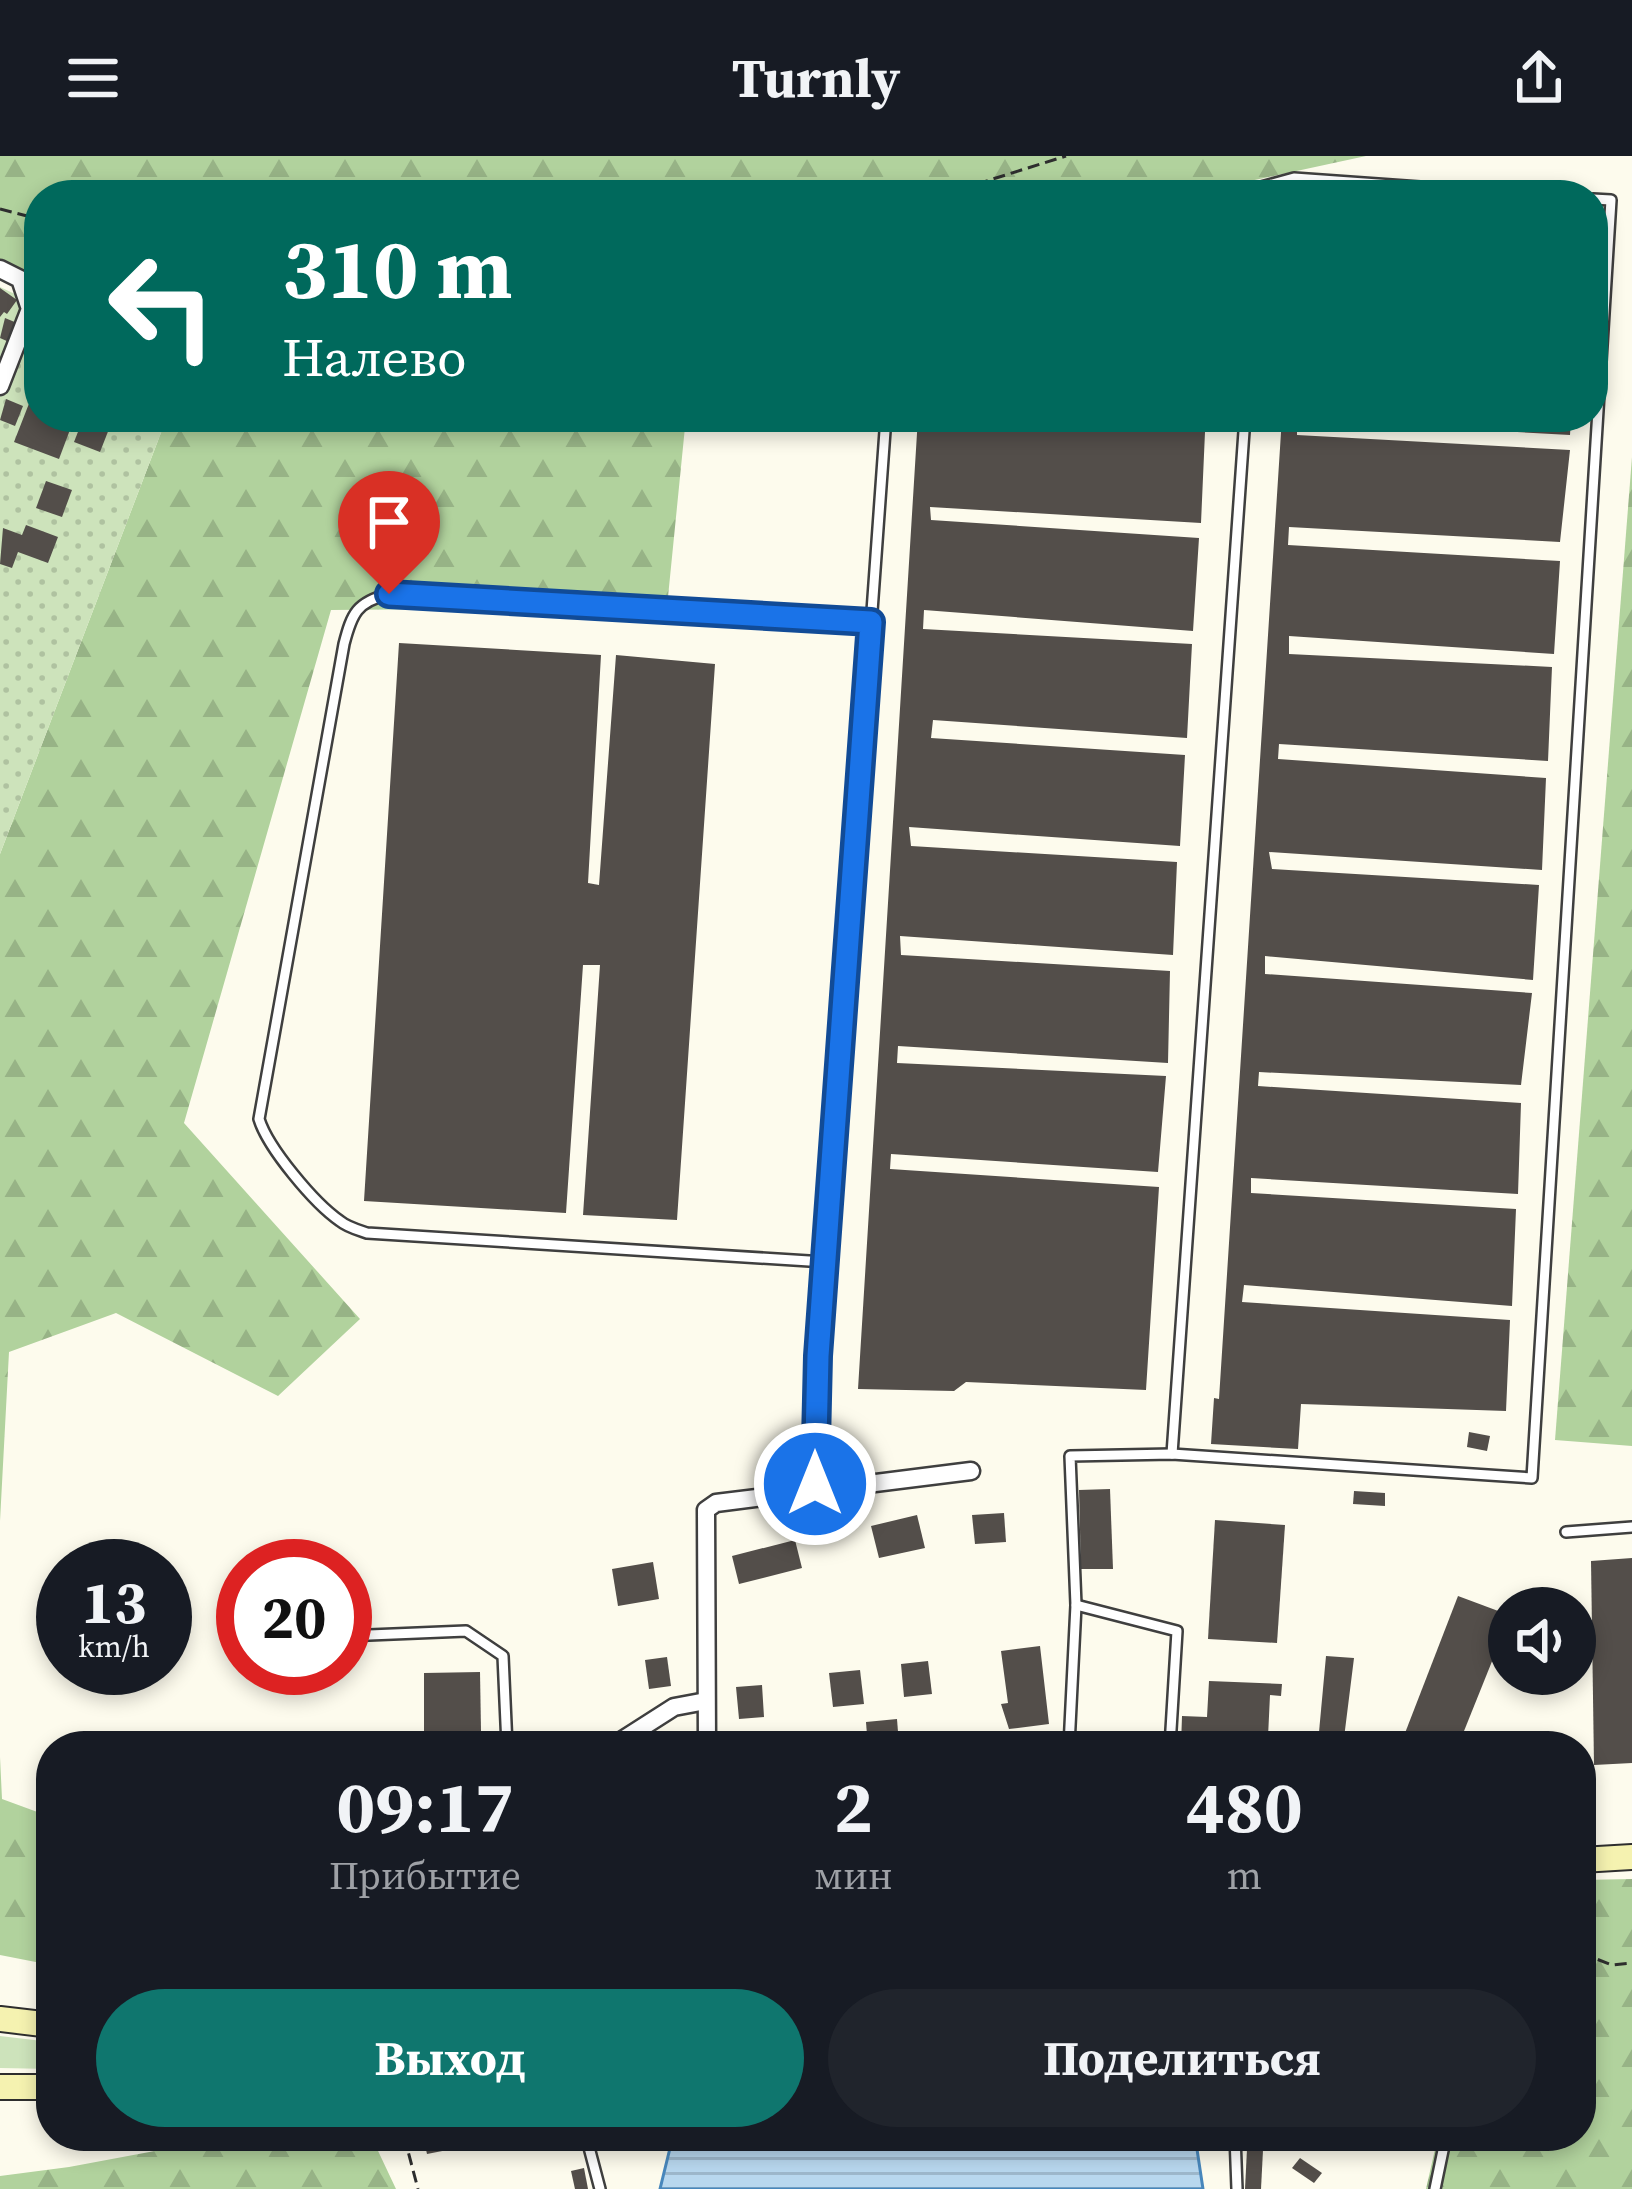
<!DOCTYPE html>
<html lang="ru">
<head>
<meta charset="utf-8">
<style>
	:root { --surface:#171b24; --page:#20242c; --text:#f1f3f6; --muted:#9ea1a6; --accent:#0f766e }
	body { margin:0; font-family:"Source Serif 4",serif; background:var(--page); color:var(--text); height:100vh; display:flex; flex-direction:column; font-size:45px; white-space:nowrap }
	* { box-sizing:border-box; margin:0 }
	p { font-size:39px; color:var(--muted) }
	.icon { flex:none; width:66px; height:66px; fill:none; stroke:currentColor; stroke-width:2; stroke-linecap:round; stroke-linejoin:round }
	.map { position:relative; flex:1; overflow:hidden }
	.sheet { position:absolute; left:36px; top:1575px; width:1560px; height:420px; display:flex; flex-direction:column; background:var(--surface); border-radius:48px; box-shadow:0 6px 18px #0003 }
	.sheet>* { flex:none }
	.top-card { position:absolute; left:24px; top:24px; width:1584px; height:252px; border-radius:48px; box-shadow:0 6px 18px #0003; background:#00695c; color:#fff; overflow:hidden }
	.tools { position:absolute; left:1488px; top:1431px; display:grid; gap:24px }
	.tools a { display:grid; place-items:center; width:108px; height:108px; border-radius:50%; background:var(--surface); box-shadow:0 6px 18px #0003; font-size:60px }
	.speed { position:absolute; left:36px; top:1383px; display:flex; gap:24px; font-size:60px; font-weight:700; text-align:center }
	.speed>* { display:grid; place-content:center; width:156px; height:156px; border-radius:50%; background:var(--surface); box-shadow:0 6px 18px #0003; line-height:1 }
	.speed small { font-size:30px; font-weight:400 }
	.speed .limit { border:18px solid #d22; background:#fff; color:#111 }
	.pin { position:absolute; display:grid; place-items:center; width:102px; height:102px; color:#fff; margin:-123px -51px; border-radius:50% 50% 50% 0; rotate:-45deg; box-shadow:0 0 12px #0007 }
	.pin .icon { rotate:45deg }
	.me { position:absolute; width:132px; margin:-66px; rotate:0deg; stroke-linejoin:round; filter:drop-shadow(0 0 9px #0008) }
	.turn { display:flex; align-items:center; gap:42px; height:252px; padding:0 60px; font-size:54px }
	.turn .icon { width:156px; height:156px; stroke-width:2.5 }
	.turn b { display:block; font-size:84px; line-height:102px }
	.eta { display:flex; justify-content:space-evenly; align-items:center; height:204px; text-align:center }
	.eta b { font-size:72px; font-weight:700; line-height:84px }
	.button { display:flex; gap:24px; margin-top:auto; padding:24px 60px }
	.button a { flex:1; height:138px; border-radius:72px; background:var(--accent); color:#fff; font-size:48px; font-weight:700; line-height:138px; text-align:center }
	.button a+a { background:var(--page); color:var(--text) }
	header { display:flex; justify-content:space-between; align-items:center; height:156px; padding:0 60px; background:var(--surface); font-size:54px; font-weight:700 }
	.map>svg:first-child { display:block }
</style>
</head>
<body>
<header><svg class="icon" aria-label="menu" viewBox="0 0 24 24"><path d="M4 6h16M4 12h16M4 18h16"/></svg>Turnly<svg class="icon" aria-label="share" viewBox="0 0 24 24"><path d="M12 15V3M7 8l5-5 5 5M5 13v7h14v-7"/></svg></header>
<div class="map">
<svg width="1632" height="2033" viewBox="0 0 1632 2033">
	<defs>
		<pattern id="forest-firs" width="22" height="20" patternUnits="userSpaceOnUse" patternTransform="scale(3)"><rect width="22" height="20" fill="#b1d29d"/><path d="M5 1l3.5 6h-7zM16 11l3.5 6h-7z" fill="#97b386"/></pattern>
		<pattern id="garden-dots" width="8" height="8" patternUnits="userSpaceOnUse" patternTransform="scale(3)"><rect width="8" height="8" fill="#cde3bb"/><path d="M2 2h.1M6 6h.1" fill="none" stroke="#afc2a0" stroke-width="1.8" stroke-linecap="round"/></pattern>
		<pattern id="water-rules" width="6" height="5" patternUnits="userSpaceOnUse" patternTransform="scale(3)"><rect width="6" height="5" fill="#b8d7ee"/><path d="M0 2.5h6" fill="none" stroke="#9db7cb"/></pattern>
	</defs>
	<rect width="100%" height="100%" fill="#fdfbed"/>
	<path fill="#cde3bb" d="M0 1880 51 1886V1913L0 1912Z"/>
	<g fill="url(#forest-firs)">
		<path d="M0 0H1366L1185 39H39V131L0 110Z"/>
		<path d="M167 261H686L667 451 331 454 184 967 360 1163 278 1240 116 1157 9 1196 0 1365V698Z"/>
		<path d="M1632 301V1290L1555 1284Z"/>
		<path d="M0 1601 2 1643 51 1661V1809L0 1799Z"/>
		<path d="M1632 1723V2033H1426L1438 1980H1581V1724Z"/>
		<path d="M235 1980H371L396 2033H0V2020L69 2011Z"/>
	</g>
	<path fill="url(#garden-dots)" d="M27 124 39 131V261H167L0 698V131L17 139Z"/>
	<path fill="url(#water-rules)" stroke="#4887bc" stroke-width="3" d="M673 1980H1195L1203 2033H660Z"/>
	<g fill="#534e4a">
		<path d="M0 132 17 144 7 158 4 156 0 161Z"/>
		<path d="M5 162 17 167 9 186 0 182Z"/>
		<path d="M6 243 23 250 15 270 0 264Z"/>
		<path d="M30 245 39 248V261H52L71 271 59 303 14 286Z"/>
		<path d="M918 261H995L1205 276 1201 367 930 351 931 364 1199 382 1193 475 924 454 923 473 1192 488 1187 582 933 564 931 582 1185 599 1180 690 909 671 911 690 1177 706 1173 799 900 780 901 799 1170 815 1168 907 898 890 897 907 1166 920 1158 1016 891 998 890 1013 1159 1031 1146 1234 966 1226 954 1235 858 1233Z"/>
		<path d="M1282 261H1297V279L1570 294 1560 386 1289 371 1288 389 1560 405 1554 498 1289 480V498L1552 511 1548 605 1279 588 1278 603 1546 622 1542 714 1269 696 1272 713 1539 729 1533 824 1265 800V818L1532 837 1521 929 1259 916 1258 930 1521 947 1518 1038 1251 1022V1037L1516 1053 1512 1150 1244 1129 1242 1146 1510 1164 1506 1255 1301 1248 1298 1293 1211 1288 1214 1242 1219 1243Z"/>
		<path d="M1321 261H1571L1570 279 1321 265Z"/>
		<path d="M83 263 109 273 100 296 74 286Z"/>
		<path d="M46 325 72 334 62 361 36 352Z"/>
		<path d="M26 369 58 381 48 407 18 396 12 412 0 408 3 372 22 379Z"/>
		<path d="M399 487 601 499 588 727 599 729 616 499 715 508 677 1064 583 1059 600 809H583L566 1057 364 1045Z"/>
		<path d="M1469 1276 1490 1280 1487 1295 1467 1291Z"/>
		<path d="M1110 1333 1113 1413H1081L1079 1334Z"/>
		<path d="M1354 1335 1385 1337V1350L1353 1348Z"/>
		<path d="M1004 1357 1006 1386 975 1388 972 1359Z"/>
		<path d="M917 1359 925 1392 879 1402 871 1370Z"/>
		<path d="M1215 1364 1285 1369 1277 1487 1208 1483Z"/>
		<path d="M795 1384 802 1412 739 1428 732 1400Z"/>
		<path d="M1632 1402V1607L1594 1609 1591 1405Z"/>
		<path d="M653 1406 659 1443 618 1450 612 1413Z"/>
		<path d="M1458 1440 1509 1459V1463L1458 1590H1400Z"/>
		<path d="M1040 1490 1049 1568 1009 1573 1001 1548 1008 1547 1001 1495Z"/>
		<path d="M1326 1500 1354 1502 1343 1590 1318 1587Z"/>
		<path d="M667 1501 671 1530 649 1533 645 1504Z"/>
		<path d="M928 1505 932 1538 904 1541 901 1508Z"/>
		<path d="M860 1514 864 1548 833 1551 829 1517Z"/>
		<path d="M480 1516 481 1575 424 1576V1517Z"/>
		<path d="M1209 1525 1282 1528 1281 1540 1270 1539 1268 1581 1243 1579 1242 1590H1181L1182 1560 1207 1561Z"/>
		<path d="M762 1529 764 1561 739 1563 736 1531Z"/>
		<path d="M897 1563 898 1576 867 1579 866 1566Z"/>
		<path d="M423 1980H476L478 1988 427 1998Z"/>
		<path d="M1247 1993 1263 1994 1261 2033H1245Z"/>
		<path d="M1300 2002 1322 2017 1314 2027 1292 2012Z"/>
		<path d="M584 2012 588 2033H575L571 2015Z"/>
	</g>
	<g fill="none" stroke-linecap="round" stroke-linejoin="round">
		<defs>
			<g id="service">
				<path d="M1261 39V31L1294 22 1534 39"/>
				<path d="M825 1106 367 1077C358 1074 347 1071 340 1065 314 1047 268 992 259 963L344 488C352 457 357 446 389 438L871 466"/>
				<path d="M1172 1298 1245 261"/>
				<path d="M815 1335V1246L886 261"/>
				<path d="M1566 1376 1632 1371"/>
				<path d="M1076 1449 1177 1475 1170 1590"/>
				<path d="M345 1480 466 1475 503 1500 507 1590"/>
				<path d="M1069 1590 1076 1449 1070 1300 1172 1298 1532 1322 1611 44 1593 43"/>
				<path d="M586 1980 600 2033"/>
				<path d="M1235 1980 1237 2033"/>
				<path d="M1435 2033 1446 1980"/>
			</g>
			<g id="minor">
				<path d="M0 113 20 123 30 153 0 230"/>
				<path d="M613 1590 674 1551 706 1545"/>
				<path d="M707 1590 706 1354 716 1347 971 1315"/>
			</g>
			<g id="secondary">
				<path d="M1581 1704 1632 1701"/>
				<path d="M0 1863 51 1869"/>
				<path d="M0 1931H51"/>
			</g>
		</defs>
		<use href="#service" stroke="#3f3f3f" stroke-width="14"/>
		<use href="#minor" stroke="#3f3f3f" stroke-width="21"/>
		<use href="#secondary" stroke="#2e2e2e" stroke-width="28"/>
		<g stroke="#2e2e2e" stroke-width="3" stroke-dasharray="12 6" stroke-linecap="butt">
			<path d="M770 39 798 31 861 39"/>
			<path d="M942 39 1066 0"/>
			<path d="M0 53 39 63"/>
			<path d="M1581 1797 1612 1809 1632 1807"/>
			<path d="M404 1980 418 2033"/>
		</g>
		<use href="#service" stroke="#fff" stroke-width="9"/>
		<use href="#minor" stroke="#fff" stroke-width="16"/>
		<use href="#secondary" stroke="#f5f2b0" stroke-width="24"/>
	</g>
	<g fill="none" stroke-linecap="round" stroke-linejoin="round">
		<defs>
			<path id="route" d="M389 438 871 466 818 1200 815 1328"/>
		</defs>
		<use href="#route" stroke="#114b97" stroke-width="30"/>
		<use href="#route" stroke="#1a73e8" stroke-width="21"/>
	</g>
</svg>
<div class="tools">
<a><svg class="icon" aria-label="sound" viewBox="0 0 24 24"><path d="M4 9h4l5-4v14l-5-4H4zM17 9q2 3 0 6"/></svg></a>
</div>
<div class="speed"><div>13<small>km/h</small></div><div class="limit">20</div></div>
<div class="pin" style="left:389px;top:438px;background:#d93025"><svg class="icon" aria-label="arrive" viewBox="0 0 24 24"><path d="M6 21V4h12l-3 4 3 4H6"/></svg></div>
<svg class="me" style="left:815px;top:1328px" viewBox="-20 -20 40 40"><circle r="17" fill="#1a73e8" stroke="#fff" stroke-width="3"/><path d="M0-11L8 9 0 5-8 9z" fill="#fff"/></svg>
<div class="top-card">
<div class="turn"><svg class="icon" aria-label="left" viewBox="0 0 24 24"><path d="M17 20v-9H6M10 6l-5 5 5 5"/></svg><div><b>310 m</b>Налево</div></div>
</div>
<section class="sheet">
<div class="eta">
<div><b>09:17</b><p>Прибытие</p></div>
<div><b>2</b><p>мин</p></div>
<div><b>480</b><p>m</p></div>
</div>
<div class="button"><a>Выход</a><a>Поделиться</a></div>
</section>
</div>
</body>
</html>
